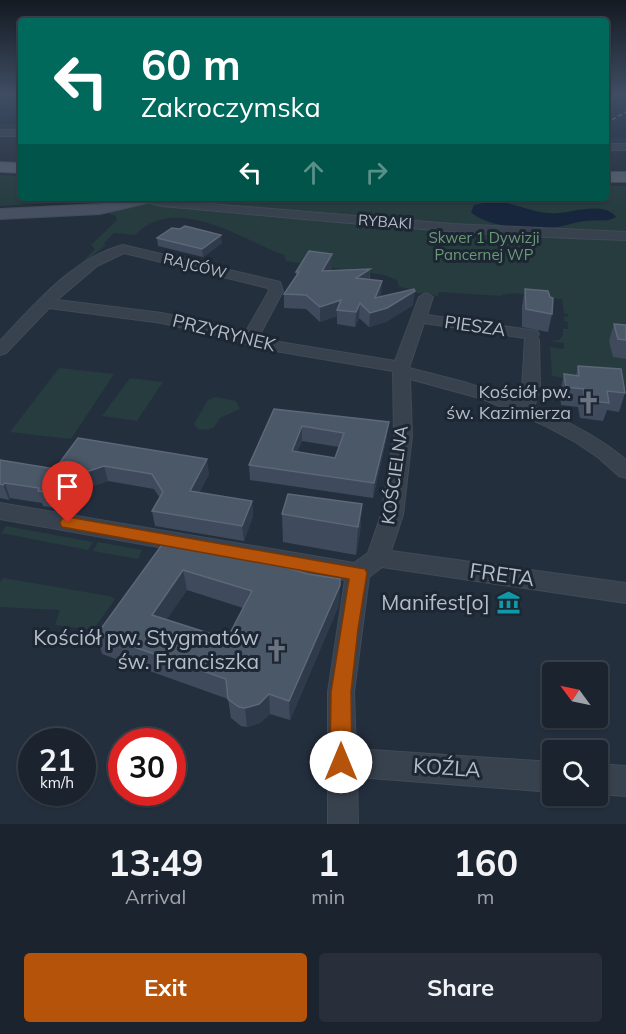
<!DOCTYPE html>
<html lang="en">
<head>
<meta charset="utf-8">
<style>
	:root { --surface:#1b232e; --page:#282f3a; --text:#f1f3f6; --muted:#a0a4aa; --line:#39404a; --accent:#b45309 }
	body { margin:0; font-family:Mulish,sans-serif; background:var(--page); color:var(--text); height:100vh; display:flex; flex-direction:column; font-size:22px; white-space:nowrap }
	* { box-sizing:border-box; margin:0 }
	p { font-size:20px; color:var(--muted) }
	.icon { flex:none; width:33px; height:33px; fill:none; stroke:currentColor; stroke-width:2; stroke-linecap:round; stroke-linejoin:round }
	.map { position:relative; height:824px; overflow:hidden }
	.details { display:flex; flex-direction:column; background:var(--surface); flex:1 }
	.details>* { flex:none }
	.hud { position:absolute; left:18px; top:18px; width:591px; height:183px; border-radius:6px; box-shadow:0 2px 4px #0004,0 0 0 2px var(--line); background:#00695c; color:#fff; overflow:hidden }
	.needle { width:39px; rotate:303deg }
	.tools { position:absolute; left:542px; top:662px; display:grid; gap:12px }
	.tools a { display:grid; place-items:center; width:66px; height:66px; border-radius:6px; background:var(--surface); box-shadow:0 2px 4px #0004,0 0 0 2px var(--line); font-size:30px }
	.speed { position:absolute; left:18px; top:728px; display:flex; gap:12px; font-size:30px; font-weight:700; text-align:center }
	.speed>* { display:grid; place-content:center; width:78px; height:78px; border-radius:50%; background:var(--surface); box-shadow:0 2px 4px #0004,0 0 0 2px var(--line); line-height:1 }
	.speed small { font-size:15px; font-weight:400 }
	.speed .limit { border:9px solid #d22; background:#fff; color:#111 }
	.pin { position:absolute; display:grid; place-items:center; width:51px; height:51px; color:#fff; margin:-62px -26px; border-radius:50% 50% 50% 0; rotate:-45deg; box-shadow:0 0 6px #0007 }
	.pin .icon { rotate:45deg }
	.me { position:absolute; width:66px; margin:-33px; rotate:0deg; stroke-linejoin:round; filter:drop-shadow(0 0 4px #0008) }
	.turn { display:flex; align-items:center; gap:21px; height:126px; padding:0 24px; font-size:27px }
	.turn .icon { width:78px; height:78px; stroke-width:2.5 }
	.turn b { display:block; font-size:42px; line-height:51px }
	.lanes { display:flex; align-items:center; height:57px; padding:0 24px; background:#0003; justify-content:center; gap:30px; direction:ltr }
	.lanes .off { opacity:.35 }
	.eta { display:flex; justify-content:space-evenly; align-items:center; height:102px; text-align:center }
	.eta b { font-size:36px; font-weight:700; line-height:42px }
	.button { display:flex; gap:12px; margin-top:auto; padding:12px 24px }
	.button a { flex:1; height:69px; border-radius:6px; background:var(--accent); color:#fff; font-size:24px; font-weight:700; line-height:69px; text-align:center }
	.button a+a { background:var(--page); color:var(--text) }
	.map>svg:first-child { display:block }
</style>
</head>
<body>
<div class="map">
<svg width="626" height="824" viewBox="0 0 626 824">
	<rect width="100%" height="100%" fill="#242f3e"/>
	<g fill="#263c3f">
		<path d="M0 175 21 176V198H87L89 201 0 206Z"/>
		<path d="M606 186H626V343L613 357 626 359V389L552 376 550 347 564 349V343L549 341 559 340 563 335V329H568L567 321H564V316L568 317V314H564L562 299C548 299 509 289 501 296L439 292 438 296 410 292V289L399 287 397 280 384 275 286 261 284 255C241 239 175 193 135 235L114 233 104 243 106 245 90 258 94 260 86 265 80 264 95 249 91 245 117 220 116 216 106 213 170 198H606Z"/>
		<path d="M59 368 114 374 71 439 10 432Z"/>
		<path d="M130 378 163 382 137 421 102 416Z"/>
		<path d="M215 397 236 401 240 409 220 418 214 427 208 430 198 429 194 424 208 400Z"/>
		<path d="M6 526 93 542 88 550 1 533Z"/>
		<path d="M98 542 142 550 138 559 93 551Z"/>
		<path d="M3 578 109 596 115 599 93 630 55 625 60 610 0 607V582Z"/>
	</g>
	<g fill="#17263c">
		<rect x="0" y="95" width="21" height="29"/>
		<path d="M606 95H626V138L606 137Z"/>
		<path d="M493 201C516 202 534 215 558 213 573 212 605 201 616 217 607 223 594 219 584 221 575 222 566 226 557 227 535 230 487 228 471 212L474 205Z"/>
	</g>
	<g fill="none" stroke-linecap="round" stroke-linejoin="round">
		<path stroke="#6d86a8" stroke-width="1.5" stroke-dasharray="4 3" stroke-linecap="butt" d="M606 123 626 112"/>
		<defs>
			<g id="street">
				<rect x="0" y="130" width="21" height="6"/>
				<rect x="606" y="144" width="20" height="6"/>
				<path d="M140 198 452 224 626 232V240C471 236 317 220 162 206L141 201Z"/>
				<path d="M123 245 280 282 283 291 258 338 261 339 395 361 419 297 426 293 433 297 427 315 537 331 539 334 537 337 539 340 540 390 534 407C567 421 599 437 626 460V478L619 476 599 458 574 441 546 426 483 399 410 379 412 436 403 515 391 551 626 583V603L382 567 369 577 354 692 356 749 552 762V792L357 777 358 824H328V692L345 580 0 519V503L354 563 368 553 381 515 394 436 393 371 258 348 230 339 162 323 49 308 6 353 0 355V341C34 305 73 258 123 245ZM124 253 268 288 269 291 245 333 162 313 57 300 97 266ZM424 323 525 338 522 390 519 401 464 382 409 368Z"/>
				<path d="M597 764 626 766V796L597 794Z"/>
			</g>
			<path id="secondary" d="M130 198H159L156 201 100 214 0 219V209L100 204Z"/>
			<g id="primary">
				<path d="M0 162 21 163V173L0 172Z"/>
				<rect x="606" y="172" width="20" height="10"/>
			</g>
		</defs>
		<use href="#street" stroke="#414a57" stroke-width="2"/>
		<use href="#secondary" stroke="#414a57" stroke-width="2"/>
		<use href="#primary" stroke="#414a57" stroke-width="2"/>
		<use href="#street" fill="#38414e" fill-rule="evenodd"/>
		<use href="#secondary" fill="#465061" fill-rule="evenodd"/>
		<use href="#primary" fill="#56606e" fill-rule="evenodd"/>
	</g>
	<g fill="#3f4b5c" fill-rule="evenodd">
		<path d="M157 238 222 243 203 257 158 246Z"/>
		<path d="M332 268 330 271 370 269V280L382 281 380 297 413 305 386 322 369 327 359 318 355 327 337 324V316L320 322 306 309 284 308V294L296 276V272Z"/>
		<path d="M525 289 552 314 548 332 522 327V306Z"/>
		<path d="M614 324 626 325V359L613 357 609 341Z"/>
		<path d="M578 366 625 393 619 412 607 410 603 421 580 418 578 407 561 405 560 392 564 374 576 375Z"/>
		<path d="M274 409 387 436 373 498 250 480 249 465ZM302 441 339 447 335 458 297 452Z"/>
		<path d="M78 438 209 474 199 493 252 501 253 516 244 541 155 526 152 511 160 498 154 489 108 481 93 486 84 484 66 510 43 506 42 503 10 498 9 500 0 498V460L55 469Z"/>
		<path d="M362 504 360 532 356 555 283 542 282 514Z"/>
		<path d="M169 535 267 563 286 567 308 574 340 579 339 605 290 720 270 714 260 723 247 727 241 726 231 718 228 699 102 654 97 634ZM187 590 243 608 227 639 166 620Z"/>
	</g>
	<g fill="#2f3b4b">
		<path d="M221 235 222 243 203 257 202 249Z"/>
		<path d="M332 254V268L321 285 322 271Z"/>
		<path d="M370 269 369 283 356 278Z"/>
		<path d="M382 281 381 295 375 312 415 291 413 305 386 322 369 327 370 313Z"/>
		<path d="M341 300 337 310V316L320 322V307Z"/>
		<path d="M360 303 359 318 355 327 356 312Z"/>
		<path d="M389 422 387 436 373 498 374 483Z"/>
		<path d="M302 426V441L292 466V451Z"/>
		<path d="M207 459 209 474 192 506 190 491Z"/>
		<path d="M104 466 108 481 93 486 89 471Z"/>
		<path d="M80 470 84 484 66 510 61 495Z"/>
		<path d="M5 483 10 498 9 500 3 485Z"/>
		<path d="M252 501 253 516 244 541 242 526Z"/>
		<path d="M362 504 360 532 356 555 358 527Z"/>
		<path d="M183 570 187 590 156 635 152 615Z"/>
		<path d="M340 585 339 605 290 720 289 701Z"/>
		<path d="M269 694 270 714 260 723 247 727 245 708Z"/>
	</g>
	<g fill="#4b5868" stroke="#5c6777" stroke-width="1.5" fill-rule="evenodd">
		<path d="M185 226 221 235 202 249 157 238 172 228 180 229Z"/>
		<path d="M309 251 332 254 322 271 370 269 356 278 382 281 375 298 414 289 415 291 387 308 370 313 360 303 356 312 337 310 341 300 320 307 306 295 284 294 299 272H296Z"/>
		<path d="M525 289 548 291 550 297 553 298 552 314 526 309Z"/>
		<path d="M614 324 626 325V340L618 339Z"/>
		<path d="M578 366 621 369 625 393 607 391 609 403 585 400 584 389 566 387 564 374 579 376Z"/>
		<path d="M274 409 389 422 374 483 249 465ZM302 426 344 433 335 458 292 451Z"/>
		<path d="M78 438 207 459 190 491 252 501 242 526 152 511 163 492 152 474 104 466 89 471 80 470 61 495 38 491 39 488 5 483 3 485 0 484V460L55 469Z"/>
		<path d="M288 494 362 504 358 527 282 514Z"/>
		<path d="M169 535 267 563 272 560 286 564 284 567 308 574 340 579V585L289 701 269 694 259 704 245 708 239 707 228 699 226 679 97 634ZM183 570 252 591 227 639 152 615Z"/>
	</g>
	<linearGradient id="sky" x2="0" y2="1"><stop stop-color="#141a22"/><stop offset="0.45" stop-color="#3f4d63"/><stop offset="1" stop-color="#3f4d63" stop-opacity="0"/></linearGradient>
	<rect width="626" height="210" fill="url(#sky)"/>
	<path fill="#b45309" stroke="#753606" stroke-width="1.5" d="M68 517 365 569 367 573 358 629 351 692 352 762 349 769 341 773 334 769 330 762 331 692 349 579 62 527 60 523 62 519Z"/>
	<defs>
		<symbol id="church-bare" viewBox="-9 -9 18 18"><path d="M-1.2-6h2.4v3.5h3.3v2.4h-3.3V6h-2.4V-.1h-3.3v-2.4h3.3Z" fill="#6b7280" stroke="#1d2633" stroke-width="2.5" paint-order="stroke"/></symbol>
		<symbol id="museum-bare" viewBox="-9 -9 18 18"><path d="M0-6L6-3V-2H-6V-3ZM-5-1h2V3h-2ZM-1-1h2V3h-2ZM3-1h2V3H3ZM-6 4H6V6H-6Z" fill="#0f9aa8" stroke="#1d2633" stroke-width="2.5" paint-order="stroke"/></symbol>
	</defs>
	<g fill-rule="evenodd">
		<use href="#church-bare" x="572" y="386" width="33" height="33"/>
		<use href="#museum-bare" x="492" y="586" width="33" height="33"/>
		<use href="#church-bare" x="260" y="634" width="33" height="33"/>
	</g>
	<g text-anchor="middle" stroke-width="6" stroke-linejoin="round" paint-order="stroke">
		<g font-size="15" fill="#b4bcc9" stroke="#1d2633">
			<text transform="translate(385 222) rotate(4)" y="5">RYBAKI</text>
			<text transform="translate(195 266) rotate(14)" y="5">RAJCÓW</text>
		</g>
		<g font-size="15" fill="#6b9a76" stroke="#1d2633">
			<text x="484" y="243">Skwer 1 Dywizji<tspan x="484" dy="17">Pancernej WP</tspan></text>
		</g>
		<g font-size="18" fill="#b4bcc9" stroke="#1d2633">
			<text transform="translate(475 326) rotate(8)" y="6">PIESZA</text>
			<text transform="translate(224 333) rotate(14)" y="6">PRZYRYNEK</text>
			<text transform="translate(395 475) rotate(-82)" y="6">KOŚCIELNA</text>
		</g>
		<g font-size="18" fill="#b4bcc9" stroke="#1d2633" text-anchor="end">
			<text x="571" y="398">Kościół pw.<tspan x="571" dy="21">św. Kazimierza</tspan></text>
		</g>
		<g font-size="21" fill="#b4bcc9" stroke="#1d2633">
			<text transform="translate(502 575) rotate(8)" y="7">FRETA</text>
			<text transform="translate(447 768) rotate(4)" y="7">KOŹLA</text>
		</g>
		<g font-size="21" fill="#b4bcc9" stroke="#1d2633" text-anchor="end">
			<text x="490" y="610">Manifest[o]</text>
			<text x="259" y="645">Kościół pw. Stygmatów<tspan x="259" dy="24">św. Franciszka</tspan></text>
		</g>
	</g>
</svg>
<div class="tools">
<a><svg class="needle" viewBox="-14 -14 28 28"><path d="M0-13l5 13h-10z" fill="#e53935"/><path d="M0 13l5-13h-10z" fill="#a0a4aa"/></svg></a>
<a><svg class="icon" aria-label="search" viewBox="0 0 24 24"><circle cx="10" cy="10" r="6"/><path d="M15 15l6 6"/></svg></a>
</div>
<div class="speed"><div>21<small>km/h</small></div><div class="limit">30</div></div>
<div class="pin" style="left:68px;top:523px;background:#d93025"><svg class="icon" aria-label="arrive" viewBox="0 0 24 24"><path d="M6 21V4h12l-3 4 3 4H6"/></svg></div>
<svg class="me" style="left:341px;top:762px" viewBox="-20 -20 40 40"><circle r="19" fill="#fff"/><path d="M0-13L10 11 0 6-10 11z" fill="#b45309"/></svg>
<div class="hud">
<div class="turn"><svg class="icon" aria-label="left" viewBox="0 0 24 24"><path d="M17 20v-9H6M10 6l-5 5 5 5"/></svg><div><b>60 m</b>Zakroczymska</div></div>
<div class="lanes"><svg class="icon" aria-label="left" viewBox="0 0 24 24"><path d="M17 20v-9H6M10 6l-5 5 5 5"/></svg><svg class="icon off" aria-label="ahead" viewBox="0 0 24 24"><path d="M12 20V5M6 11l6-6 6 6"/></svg><svg class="icon off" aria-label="right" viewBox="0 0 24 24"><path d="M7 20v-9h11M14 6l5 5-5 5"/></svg></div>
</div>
</div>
<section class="details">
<div class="eta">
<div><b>13:49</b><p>Arrival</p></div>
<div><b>1</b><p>min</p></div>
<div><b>160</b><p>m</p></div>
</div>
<div class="button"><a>Exit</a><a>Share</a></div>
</section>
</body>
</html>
